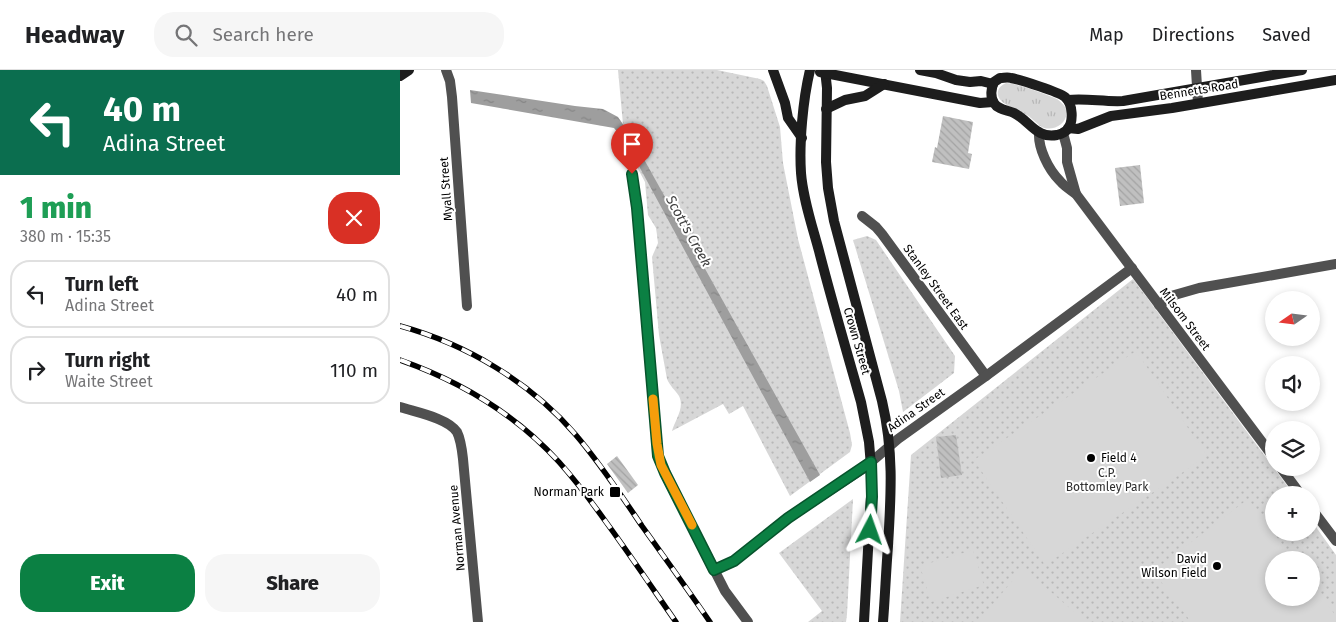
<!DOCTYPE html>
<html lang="en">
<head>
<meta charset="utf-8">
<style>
	:root { --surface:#fff; --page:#f6f6f6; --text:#202124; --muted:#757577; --line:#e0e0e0; --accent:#0b8043 }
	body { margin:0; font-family:"Fira Sans",sans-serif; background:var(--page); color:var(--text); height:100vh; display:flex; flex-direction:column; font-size:19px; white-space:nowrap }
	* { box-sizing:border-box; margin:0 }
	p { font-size:16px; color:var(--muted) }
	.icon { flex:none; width:28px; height:28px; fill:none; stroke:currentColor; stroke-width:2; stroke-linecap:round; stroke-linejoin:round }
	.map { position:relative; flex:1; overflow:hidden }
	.sheet { display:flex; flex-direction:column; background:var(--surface); width:400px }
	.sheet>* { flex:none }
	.hud { background:#0b6e4f; color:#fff; overflow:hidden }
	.needle { width:32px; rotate:256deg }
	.controls { position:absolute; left:865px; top:221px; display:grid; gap:10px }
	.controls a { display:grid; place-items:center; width:55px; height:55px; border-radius:50%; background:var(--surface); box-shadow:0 2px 8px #0003; font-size:25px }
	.pin { position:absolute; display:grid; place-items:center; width:42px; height:42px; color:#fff; margin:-51px -21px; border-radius:50% 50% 50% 0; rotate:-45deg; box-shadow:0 0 5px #0007 }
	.pin .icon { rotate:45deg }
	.me { position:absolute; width:55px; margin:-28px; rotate:4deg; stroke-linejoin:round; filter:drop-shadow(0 0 4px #0008) }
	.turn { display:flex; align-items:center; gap:18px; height:105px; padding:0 20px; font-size:22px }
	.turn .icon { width:65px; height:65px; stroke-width:2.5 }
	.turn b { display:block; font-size:35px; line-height:42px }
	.round { display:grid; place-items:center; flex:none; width:52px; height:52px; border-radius:20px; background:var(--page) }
	.overview { display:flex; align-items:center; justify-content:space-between; height:85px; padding:0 20px }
	h1 { font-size:30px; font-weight:800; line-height:38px; color:#1e9e55 }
	.cta { display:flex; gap:10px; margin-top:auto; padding:10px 20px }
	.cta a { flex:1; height:58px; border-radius:20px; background:var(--accent); color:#fff; font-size:20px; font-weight:800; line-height:58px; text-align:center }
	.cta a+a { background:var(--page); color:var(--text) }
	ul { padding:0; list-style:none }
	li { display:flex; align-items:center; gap:15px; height:68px; margin:0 10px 8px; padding:0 10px; border:2px solid var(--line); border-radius:20px }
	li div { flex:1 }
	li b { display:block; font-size:19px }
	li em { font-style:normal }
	header { display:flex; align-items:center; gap:30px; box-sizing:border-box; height:70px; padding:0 25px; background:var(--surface); border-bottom:1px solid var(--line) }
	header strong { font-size:24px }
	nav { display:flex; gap:28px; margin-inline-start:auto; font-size:18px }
	.search { width:350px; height:45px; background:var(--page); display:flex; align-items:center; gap:12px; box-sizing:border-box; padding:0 18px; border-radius:20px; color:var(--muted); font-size:19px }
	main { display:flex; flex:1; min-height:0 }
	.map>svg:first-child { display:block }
</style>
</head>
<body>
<header>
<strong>Headway</strong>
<div class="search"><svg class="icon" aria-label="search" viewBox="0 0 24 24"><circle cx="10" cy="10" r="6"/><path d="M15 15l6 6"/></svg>Search here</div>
<nav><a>Map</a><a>Directions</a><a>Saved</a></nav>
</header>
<main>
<section class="sheet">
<div class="hud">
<div class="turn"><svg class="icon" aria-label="left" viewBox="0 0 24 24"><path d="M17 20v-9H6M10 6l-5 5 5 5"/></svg><div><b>40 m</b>Adina Street</div></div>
</div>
<div class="overview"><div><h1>1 min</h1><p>380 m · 15:35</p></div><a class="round" style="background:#d93025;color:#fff"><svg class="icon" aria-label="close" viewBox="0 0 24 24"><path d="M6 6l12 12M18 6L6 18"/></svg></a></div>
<ul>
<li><svg class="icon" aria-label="left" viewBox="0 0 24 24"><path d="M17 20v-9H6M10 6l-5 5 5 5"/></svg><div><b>Turn left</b><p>Adina Street</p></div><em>40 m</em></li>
<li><svg class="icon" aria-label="right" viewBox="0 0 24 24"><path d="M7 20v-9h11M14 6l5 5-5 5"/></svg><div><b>Turn right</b><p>Waite Street</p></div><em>110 m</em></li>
</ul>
<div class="cta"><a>Exit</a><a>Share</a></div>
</section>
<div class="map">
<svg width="936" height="552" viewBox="0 0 936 552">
	<defs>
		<pattern id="grass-tufts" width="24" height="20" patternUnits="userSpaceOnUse" patternTransform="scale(1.25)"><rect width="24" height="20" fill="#d7d7d7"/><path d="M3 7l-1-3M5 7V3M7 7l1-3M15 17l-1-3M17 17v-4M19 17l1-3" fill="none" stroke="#b7b7b7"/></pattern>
		<pattern id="park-dots" width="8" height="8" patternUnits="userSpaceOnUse" patternTransform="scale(1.25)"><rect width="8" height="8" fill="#d7d7d7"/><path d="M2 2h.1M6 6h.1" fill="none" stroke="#b7b7b7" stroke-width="1.8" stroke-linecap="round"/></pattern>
		<pattern id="water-ripples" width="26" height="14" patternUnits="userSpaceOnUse" patternTransform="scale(1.25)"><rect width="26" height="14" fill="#9e9e9e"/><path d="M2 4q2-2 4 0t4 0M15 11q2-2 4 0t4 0" fill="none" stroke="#868686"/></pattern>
		<pattern id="building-back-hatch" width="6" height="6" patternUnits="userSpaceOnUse" patternTransform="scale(1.25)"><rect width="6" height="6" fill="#c0c0c0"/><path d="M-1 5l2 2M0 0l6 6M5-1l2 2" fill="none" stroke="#a3a3a3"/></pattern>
	</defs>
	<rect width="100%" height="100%" fill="#fff"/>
	<path fill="url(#grass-tufts)" d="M606 13C616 13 646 24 657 29 660 31 663 34 665 37 672 52 652 64 640 56 635 52 631 47 625 44 617 39 595 34 598 21 599 17 602 15 606 13Z"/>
	<g fill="url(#park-dots)" fill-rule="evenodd">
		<path d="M218 0H317L360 9 364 11 367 16 380 57 383 93 398 169 450 363 452 375 450 382 390 426 343 336 329 344 323 334 272 361C275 350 285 338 279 326 275 320 270 316 267 309L259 265 252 187 258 173 257 165 256 158 248 145 245 112 237 97 227 98Z"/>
		<path d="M467 166 476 170 555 286 554 303 503 342 499 321 453 170Z"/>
		<path d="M733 209 894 425H874V462H911V450L936 485V552H500L511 385ZM874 490H911V528H874Z"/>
		<path d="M453 429 447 544 446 552H408L422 541 379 483Z"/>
	</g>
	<g fill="#d7d7d7">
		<path d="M736 281 807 386 645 495 574 390Z"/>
		<path d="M848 429 894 490H874V528H911V513L936 546V552H791L753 501Z"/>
		<path d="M573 480 584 515 531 532 520 496Z"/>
		<path d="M623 498 686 552H578Z"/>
	</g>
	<path fill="url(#water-ripples)" d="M70 20 175 36 203 39 218 47 231 66 420 405 410 412 227 74 214 58 71 33Z"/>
	<g fill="url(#building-back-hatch)">
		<path d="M543 46 573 52 568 83 572 84 569 99 532 92 535 77 537 78Z"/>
		<path d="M740 95 744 133 720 136 715 98Z"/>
		<path d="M556 365 562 405 541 408 536 367Z"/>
		<path d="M217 386 238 415 228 423 207 394Z"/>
	</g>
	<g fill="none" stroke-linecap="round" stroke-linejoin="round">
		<g stroke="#505050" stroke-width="10">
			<path d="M46 0 50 11 52 27 67 236"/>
			<path d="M796 0 798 33"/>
			<path d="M639 62C638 78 648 99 660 111 664 116 670 120 676 124L874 388"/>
			<path d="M663 63 667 78V92L676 124"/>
			<path d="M232 104 237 138 258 386 265 403 325 521 348 552"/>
			<path d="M462 146 476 157 482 164 586 306"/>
			<path d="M759 235 771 226 799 218 936 194"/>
			<path d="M0 337C15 342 48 348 57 362 61 370 62 380 63 389L78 552"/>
			<path d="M881 398 901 425"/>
			<path d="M911 438 936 471"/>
			<path d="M314 500 334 491 388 448 464 398 498 369 586 306 732 198"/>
		</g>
		<g stroke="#1d1d1d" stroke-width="10">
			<path d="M373 0 385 33 388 48 402 68"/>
			<path d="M410 0C403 29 399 73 401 103 403 129 412 155 419 181 432 232 447 282 461 332L469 372 472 408 464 552"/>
			<path d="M425 0 427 18 426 92 428 118 434 151 482 331C494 382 491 425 488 476 486 501 485 527 483 552"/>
			<path d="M520 0 536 3 556 10 570 12 581 11 593 14"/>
			<path d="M420 2 580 33 593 32"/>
			<path d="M0 6 9 0"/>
			<path d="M600 8C604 8 607 7 611 8 621 10 659 22 665 27 673 34 674 52 667 60 665 62 661 64 657 65 636 69 630 51 614 43 608 40 598 40 594 33 590 27 591 18 594 12Z"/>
			<path d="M668 30C686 28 704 32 723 31L902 0"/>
			<path d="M426 39 445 30 465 26 484 14"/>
			<path d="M668 58 678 59 711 46 772 38 936 10"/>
		</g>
		<defs>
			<g id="rail">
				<path d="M0 256C66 274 130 312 175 364 200 393 221 425 242 456 265 488 288 520 310 552"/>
				<path d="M0 290C60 311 116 345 159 392 176 411 191 431 206 452 230 485 253 519 276 552"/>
			</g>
		</defs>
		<use href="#rail" stroke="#000" stroke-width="5.5"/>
		<use href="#rail" stroke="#fff" stroke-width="4" stroke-dasharray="11" stroke-linecap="butt"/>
	</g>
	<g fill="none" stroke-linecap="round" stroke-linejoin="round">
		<defs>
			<path id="route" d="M232 104 237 138 258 386 265 403 314 500 334 491 388 448 471 392 472 427 470 460"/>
		</defs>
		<use href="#route" stroke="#07532c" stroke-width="12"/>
		<use href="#route" stroke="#0b8043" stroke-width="9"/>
		<path stroke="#f59e0b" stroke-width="9" d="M253 329 257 374 261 395 292 455"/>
	</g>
	<g fill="#000" stroke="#fff" stroke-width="2">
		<circle cx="691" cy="388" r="5"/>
		<rect x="209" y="416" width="12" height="12" rx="2.5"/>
		<circle cx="817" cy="496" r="5"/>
	</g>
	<g text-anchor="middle" stroke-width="4" stroke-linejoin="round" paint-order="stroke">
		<g font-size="12" fill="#000" stroke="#fff">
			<text transform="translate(799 20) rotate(-9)" y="4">Bennetts Road</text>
			<text transform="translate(46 119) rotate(-94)" y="4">Myall Street</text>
			<text transform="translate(536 217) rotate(54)" y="4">Stanley Street East</text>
			<text transform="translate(785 249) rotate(53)" y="4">Milsom Street</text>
			<text transform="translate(457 271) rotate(74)" y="4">Crown Street</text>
			<text transform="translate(516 340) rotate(-35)" y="4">Adina Street</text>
			<text transform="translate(57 458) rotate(-95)" y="4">Norman Avenue</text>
		</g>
		<g font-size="12" fill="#000" stroke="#fff" text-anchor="end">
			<text x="701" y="392" text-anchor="start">Field 4</text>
			<text x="204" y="426">Norman Park</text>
			<text x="807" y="493">David<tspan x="807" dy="14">Wilson Field</tspan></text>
		</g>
		<g font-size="12" fill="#2e2e2e" stroke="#fff">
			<text x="707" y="407">C.P.<tspan x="707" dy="14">Bottomley Park</tspan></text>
		</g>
		<g font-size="14" font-style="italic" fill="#3f3f3f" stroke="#fff">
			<text transform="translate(289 161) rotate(61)" y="5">Scott's Creek</text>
		</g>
	</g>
</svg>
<div class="controls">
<a><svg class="needle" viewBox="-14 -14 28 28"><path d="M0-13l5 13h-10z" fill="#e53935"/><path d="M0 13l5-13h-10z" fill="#757577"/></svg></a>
<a><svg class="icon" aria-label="sound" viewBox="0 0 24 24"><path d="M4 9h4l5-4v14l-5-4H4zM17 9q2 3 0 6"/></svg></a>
<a><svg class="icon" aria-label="layers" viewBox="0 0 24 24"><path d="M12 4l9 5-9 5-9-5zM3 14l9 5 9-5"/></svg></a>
<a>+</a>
<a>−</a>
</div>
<div class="pin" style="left:232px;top:104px;background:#d93025"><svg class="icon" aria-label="arrive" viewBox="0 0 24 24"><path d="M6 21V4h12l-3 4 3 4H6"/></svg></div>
<svg class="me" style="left:470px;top:460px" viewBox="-20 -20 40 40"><path d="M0-17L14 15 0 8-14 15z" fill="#0b8043" stroke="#fff" stroke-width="4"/></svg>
</div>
</main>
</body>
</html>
